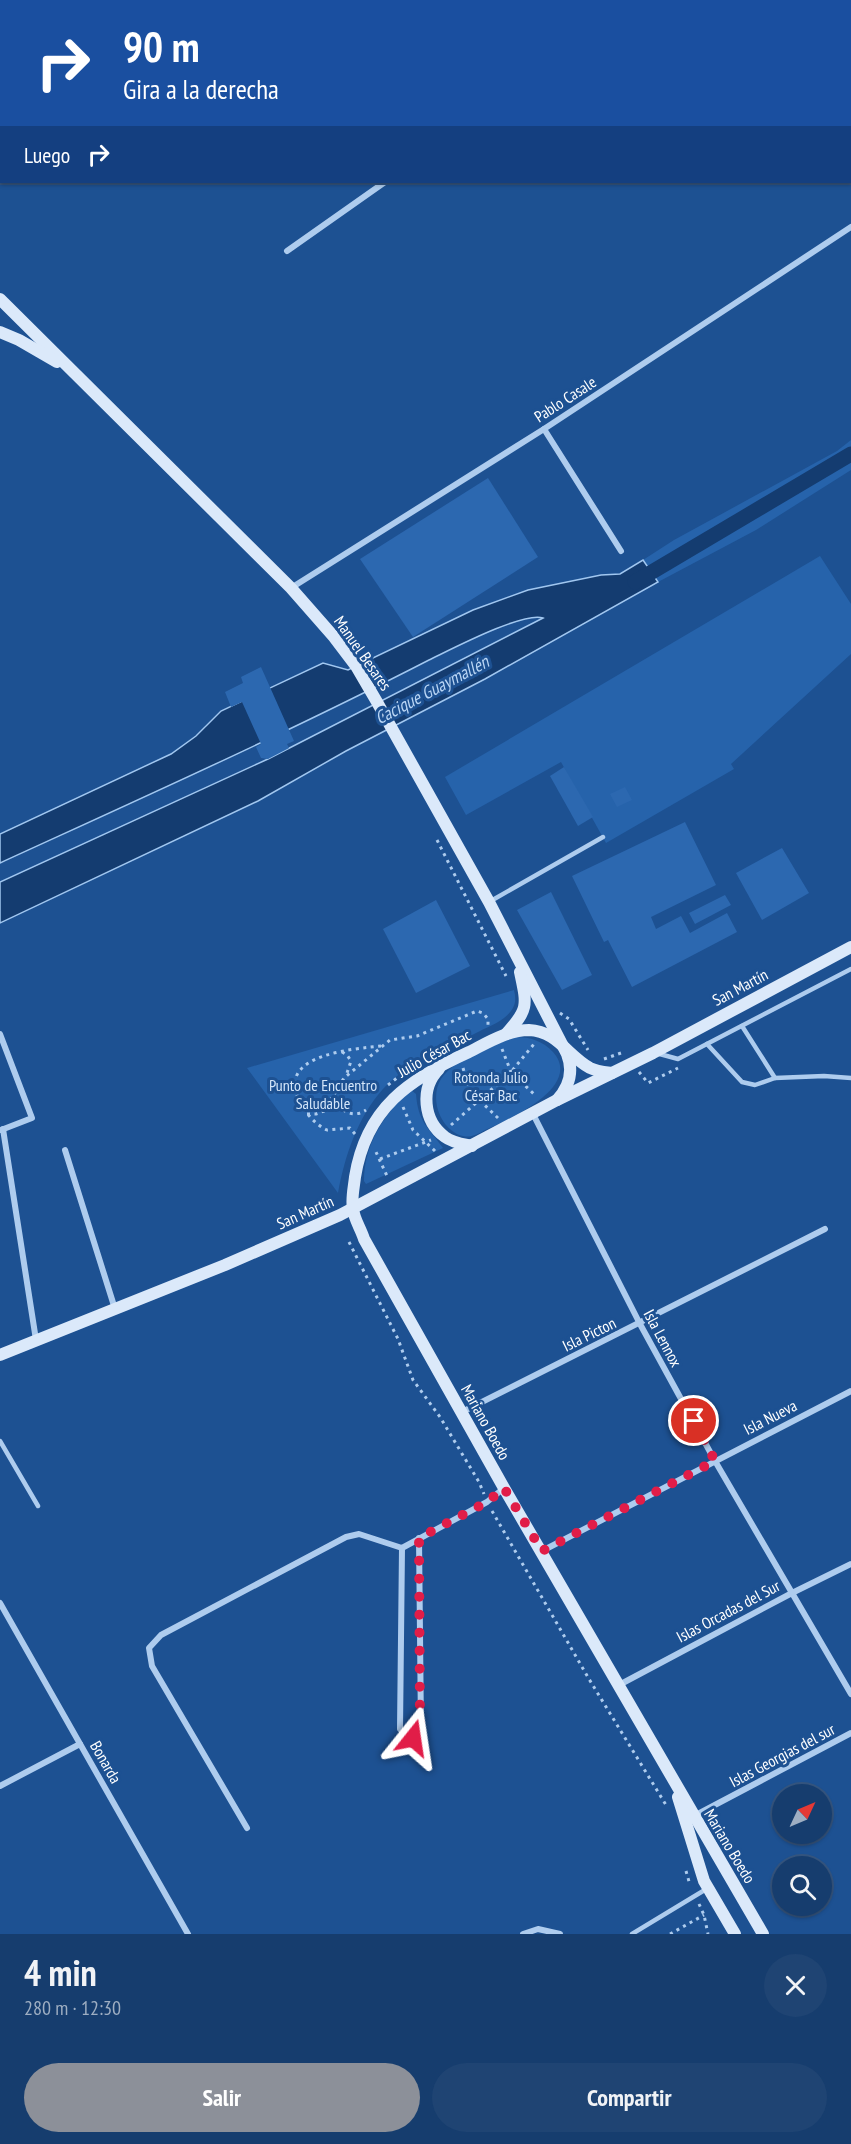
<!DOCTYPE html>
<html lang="es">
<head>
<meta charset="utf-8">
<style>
	:root { --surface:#163d6e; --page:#1f4473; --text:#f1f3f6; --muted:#9eaec2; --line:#355681; --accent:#8c9099 }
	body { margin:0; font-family:"PT Sans Narrow",sans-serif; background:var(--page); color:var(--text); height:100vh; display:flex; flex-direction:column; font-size:22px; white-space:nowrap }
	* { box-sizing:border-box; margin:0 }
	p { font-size:20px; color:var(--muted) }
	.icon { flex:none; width:33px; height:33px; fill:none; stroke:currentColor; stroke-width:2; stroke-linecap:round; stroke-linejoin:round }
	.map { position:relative; height:1934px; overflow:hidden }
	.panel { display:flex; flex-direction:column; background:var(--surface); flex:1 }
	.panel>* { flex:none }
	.hud { position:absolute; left:0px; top:0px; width:852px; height:183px; box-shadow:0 2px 4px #0004,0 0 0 2px var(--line); background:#1a4fa0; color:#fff; overflow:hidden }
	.needle { width:39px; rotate:46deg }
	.fabs { position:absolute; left:772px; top:1784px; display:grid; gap:12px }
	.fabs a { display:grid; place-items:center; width:60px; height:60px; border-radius:50%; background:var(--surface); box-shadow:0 2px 4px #0004,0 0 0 2px var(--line); font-size:30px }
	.pin { position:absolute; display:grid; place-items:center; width:51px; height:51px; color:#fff; margin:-26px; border:3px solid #fff; border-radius:50%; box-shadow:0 2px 6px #0007 }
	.me { position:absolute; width:66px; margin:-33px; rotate:15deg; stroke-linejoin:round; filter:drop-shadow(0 0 4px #0008) }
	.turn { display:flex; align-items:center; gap:21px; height:126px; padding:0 24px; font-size:27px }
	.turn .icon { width:78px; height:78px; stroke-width:2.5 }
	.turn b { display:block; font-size:42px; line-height:51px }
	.then { display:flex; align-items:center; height:57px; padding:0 24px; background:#0003; gap:12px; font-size:22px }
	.round { display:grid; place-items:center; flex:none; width:63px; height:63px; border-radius:32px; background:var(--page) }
	.overview { display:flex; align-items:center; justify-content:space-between; height:102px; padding:0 24px }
	h1 { font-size:36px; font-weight:700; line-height:45px }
	.primary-button { display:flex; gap:12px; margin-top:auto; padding:12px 24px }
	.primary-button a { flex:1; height:69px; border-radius:36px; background:var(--accent); color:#fff; font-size:24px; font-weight:700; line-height:69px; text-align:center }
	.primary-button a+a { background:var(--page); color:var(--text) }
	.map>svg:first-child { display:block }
</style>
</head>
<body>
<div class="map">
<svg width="851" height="1934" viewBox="0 0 851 1934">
	<rect width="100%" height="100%" fill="#1d5192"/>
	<g fill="#2663ab">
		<path d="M851 440V470L756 530 658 582 643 560 674 540 837 451Z"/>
		<path d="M820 556 851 604V654L731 764 734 769 606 843 561 762 466 815 445 777Z"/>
		<path d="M514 990C516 998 516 1005 511 1011 503 1022 487 1027 476 1033 445 1049 407 1063 383 1089 357 1118 345 1156 338 1193L247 1068Z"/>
		<path d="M516 1037C530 1037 543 1041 553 1052 584 1087 507 1120 485 1130 478 1134 471 1138 463 1136 440 1130 429 1098 441 1079 454 1059 493 1044 516 1037Z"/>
		<path d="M411 1090 416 1094C418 1122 428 1127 443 1148L366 1184 364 1181C364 1145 384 1113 411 1090Z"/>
	</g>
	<path fill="#143c70" stroke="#a1c7f0" stroke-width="1.5" d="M643 560 658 582 485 679 346 751 258 801 0 923V882L268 759 543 618C524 611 450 650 429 660 289 732 144 797 0 863V834L171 754 196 736 221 711 323 663 348 670 473 610 528 590 601 575 620 574Z"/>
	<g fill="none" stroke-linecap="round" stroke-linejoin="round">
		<path stroke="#143c70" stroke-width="15" d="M635 582 851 454"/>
	</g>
	<g fill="#2c68b0">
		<path d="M488 478 538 557 413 637 360 559Z"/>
		<path d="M261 667 294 741 287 744 289 748 268 759 261 758 256 747 261 744 242 702 231 707 225 692 243 683 241 677Z"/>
		<path d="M564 767 593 817 578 826 550 776Z"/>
		<path d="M625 787 632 800 617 807 610 794Z"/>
		<path d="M685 822 716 885 651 917 656 929 681 916 690 933 727 913 737 932 632 987 608 940 604 942 572 876Z"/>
		<path d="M782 848 809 893 762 920 736 873Z"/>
		<path d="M551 892 592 975 562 990 517 910Z"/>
		<path d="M725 895 731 905 695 924 689 913Z"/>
		<path d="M436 900 470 966 416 993 383 929Z"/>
	</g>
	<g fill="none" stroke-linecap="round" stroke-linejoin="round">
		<g stroke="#aeccee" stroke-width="3" stroke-dasharray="3 4.5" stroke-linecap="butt">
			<path d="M437 840 506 976"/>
			<path d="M560 1013 569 1019 588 1050"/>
			<path d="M502 1049 511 1072 536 1096"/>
			<path d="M342 1052 347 1055 351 1061 347 1073"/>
			<path d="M604 1059 621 1053"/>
			<path d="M463 1068 470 1091 498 1118"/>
			<path d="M639 1072 648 1083 678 1068"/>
			<path d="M388 1085 411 1067"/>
			<path d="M334 1098C340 1111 353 1119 366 1110"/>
			<path d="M403 1107 413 1130 435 1151"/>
			<path d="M307 1114H316L324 1111 344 1078 390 1040 417 1036 477 1011 483 1013 488 1019V1027"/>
			<path d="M451 1125 511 1072 534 1044"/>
			<path d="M355 1134 350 1128 327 1130C314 1124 305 1112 299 1100 276 1054 354 1049 381 1046"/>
			<path d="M376 1152 387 1176"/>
			<path d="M380 1159 431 1140"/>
			<path d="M349 1242 398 1339 413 1380 440 1417 479 1482 484 1494"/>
			<path d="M492 1511 589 1679 666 1805"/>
			<path d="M686 1871 690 1885"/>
			<path d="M699 1904 704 1915 708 1934"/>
			<path d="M670 1934 704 1915"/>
		</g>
		<g stroke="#aeccee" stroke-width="4.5">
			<path d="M489 902 603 837"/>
			<path d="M742 1026 775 1078"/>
			<path d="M707 1044 742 1082 755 1085 775 1078 824 1076 851 1078"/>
			<path d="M656 1053 678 1059 851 969"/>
			<path d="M0 1441 38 1506"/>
			<path d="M632 1934 708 1888"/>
		</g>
		<g stroke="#aeccee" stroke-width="6">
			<path d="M361 0 362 2"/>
			<path d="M391 0 393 2"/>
			<path d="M507 2 509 0"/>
			<path d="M644 2 646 0"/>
			<path d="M287 251 385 182"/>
			<path d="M544 429 621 551"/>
			<path d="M291 588 544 429 851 227"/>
			<path d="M0 1034 32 1118 1 1130"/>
			<path d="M533 1114 640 1324 715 1461 851 1694"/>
			<path d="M3 1129 36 1340"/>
			<path d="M65 1150 115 1309"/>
			<path d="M462 1412 825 1229"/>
			<path d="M402 1548 400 1729 405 1736 413 1738 421 1730 419 1538"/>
			<path d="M542 1551 851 1391"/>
			<path d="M0 1603 188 1934"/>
			<path d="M619 1685 792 1593 851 1564"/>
			<path d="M0 1786 80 1744"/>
			<path d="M694 1816 851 1733"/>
			<path d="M247 1828 152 1666 149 1648 161 1635 346 1537 359 1534 402 1548 487 1502 504 1488"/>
			<path d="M523 1934 538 1929 560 1934"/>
		</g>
		<g stroke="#dbe9fa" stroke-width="12">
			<path d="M34 2 37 0"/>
			<path d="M0 24 2 23"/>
			<path d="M0 299 291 588 334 637 356 666 377 702 489 902 567 1054C574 1072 569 1087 557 1100"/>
			<path d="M0 332 19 340 57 362"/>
			<path d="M506 1034C529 1009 527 1005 520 972"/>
			<path d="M439 1069C420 1088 423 1121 445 1137 453 1143 463 1144 472 1146"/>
			<path d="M612 1073C605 1072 596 1071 590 1068 568 1056 557 1031 529 1030 508 1030 487 1043 469 1052 409 1079 366 1108 355 1177 354 1187 351 1199 353 1209 354 1219 361 1229 364 1239L504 1488 763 1934"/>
			<path d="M0 1355 225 1265 340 1215 557 1100 653 1053 851 947"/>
			<path d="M678 1797 704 1881 735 1934"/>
		</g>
	</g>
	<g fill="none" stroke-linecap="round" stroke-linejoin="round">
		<path stroke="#e11d48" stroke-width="10" stroke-dasharray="0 18" d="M413 1738 420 1730 419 1538 487 1502 504 1488 542 1551 715 1461 694 1421"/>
	</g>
	<g text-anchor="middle" stroke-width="6" stroke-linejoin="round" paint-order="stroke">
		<g font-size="16" fill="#fff" stroke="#1d5192">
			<text transform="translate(565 399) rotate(-33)" y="6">Pablo Casale</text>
			<text transform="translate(363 653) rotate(55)" y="6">Manuel Besares</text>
			<text transform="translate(740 987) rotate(-28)" y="6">San Martín</text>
			<text transform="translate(434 1053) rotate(-29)" y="6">Julio César Bac</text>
			<text transform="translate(305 1212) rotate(-24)" y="6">San Martín</text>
			<text transform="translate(589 1334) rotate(-26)" y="6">Isla Picton</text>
			<text transform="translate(663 1338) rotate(62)" y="6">Isla Lennox</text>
			<text transform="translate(770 1417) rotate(-27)" y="6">Isla Nueva</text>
			<text transform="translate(486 1422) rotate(61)" y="6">Mariano Boedo</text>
			<text transform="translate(728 1611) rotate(-28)" y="6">Islas Orcadas del Sur</text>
			<text transform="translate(782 1755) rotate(-28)" y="6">Islas Georgias del sur</text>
			<text transform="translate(106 1762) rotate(60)" y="6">Bonarda</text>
			<text transform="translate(730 1846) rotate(59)" y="6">Mariano Boedo</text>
		</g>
		<g font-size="16" fill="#d4e6fa" stroke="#1d5192">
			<text x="491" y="1083">Rotonda Julio<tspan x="491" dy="18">César Bac</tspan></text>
			<text x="323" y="1091">Punto de Encuentro<tspan x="323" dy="18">Saludable</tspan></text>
		</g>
		<g font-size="18" font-style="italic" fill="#bad6f5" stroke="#1d5192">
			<text transform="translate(432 690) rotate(-28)" y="6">Cacique Guaymallén</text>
		</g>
	</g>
</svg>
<div class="fabs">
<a><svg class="needle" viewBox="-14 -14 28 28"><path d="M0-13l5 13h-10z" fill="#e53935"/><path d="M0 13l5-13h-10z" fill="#9eaec2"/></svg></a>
<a><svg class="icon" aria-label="search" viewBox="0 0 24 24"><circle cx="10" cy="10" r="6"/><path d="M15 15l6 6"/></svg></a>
</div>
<div class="pin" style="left:694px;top:1421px;background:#d93025"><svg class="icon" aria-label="arrive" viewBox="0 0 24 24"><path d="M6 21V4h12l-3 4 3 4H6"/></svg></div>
<svg class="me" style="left:413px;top:1738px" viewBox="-20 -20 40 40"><path d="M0-17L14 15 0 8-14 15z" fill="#e11d48" stroke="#fff" stroke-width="4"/></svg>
<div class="hud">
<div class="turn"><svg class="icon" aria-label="right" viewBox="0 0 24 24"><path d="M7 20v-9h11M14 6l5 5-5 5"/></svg><div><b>90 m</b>Gira a la derecha</div></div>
<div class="then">Luego<svg class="icon" aria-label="right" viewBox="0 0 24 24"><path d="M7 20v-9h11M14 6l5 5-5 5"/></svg></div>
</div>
</div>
<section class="panel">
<div class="overview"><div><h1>4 min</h1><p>280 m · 12:30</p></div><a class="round"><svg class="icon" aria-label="close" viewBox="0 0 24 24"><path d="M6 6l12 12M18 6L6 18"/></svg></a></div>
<div class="primary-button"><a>Salir</a><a>Compartir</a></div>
</section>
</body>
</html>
